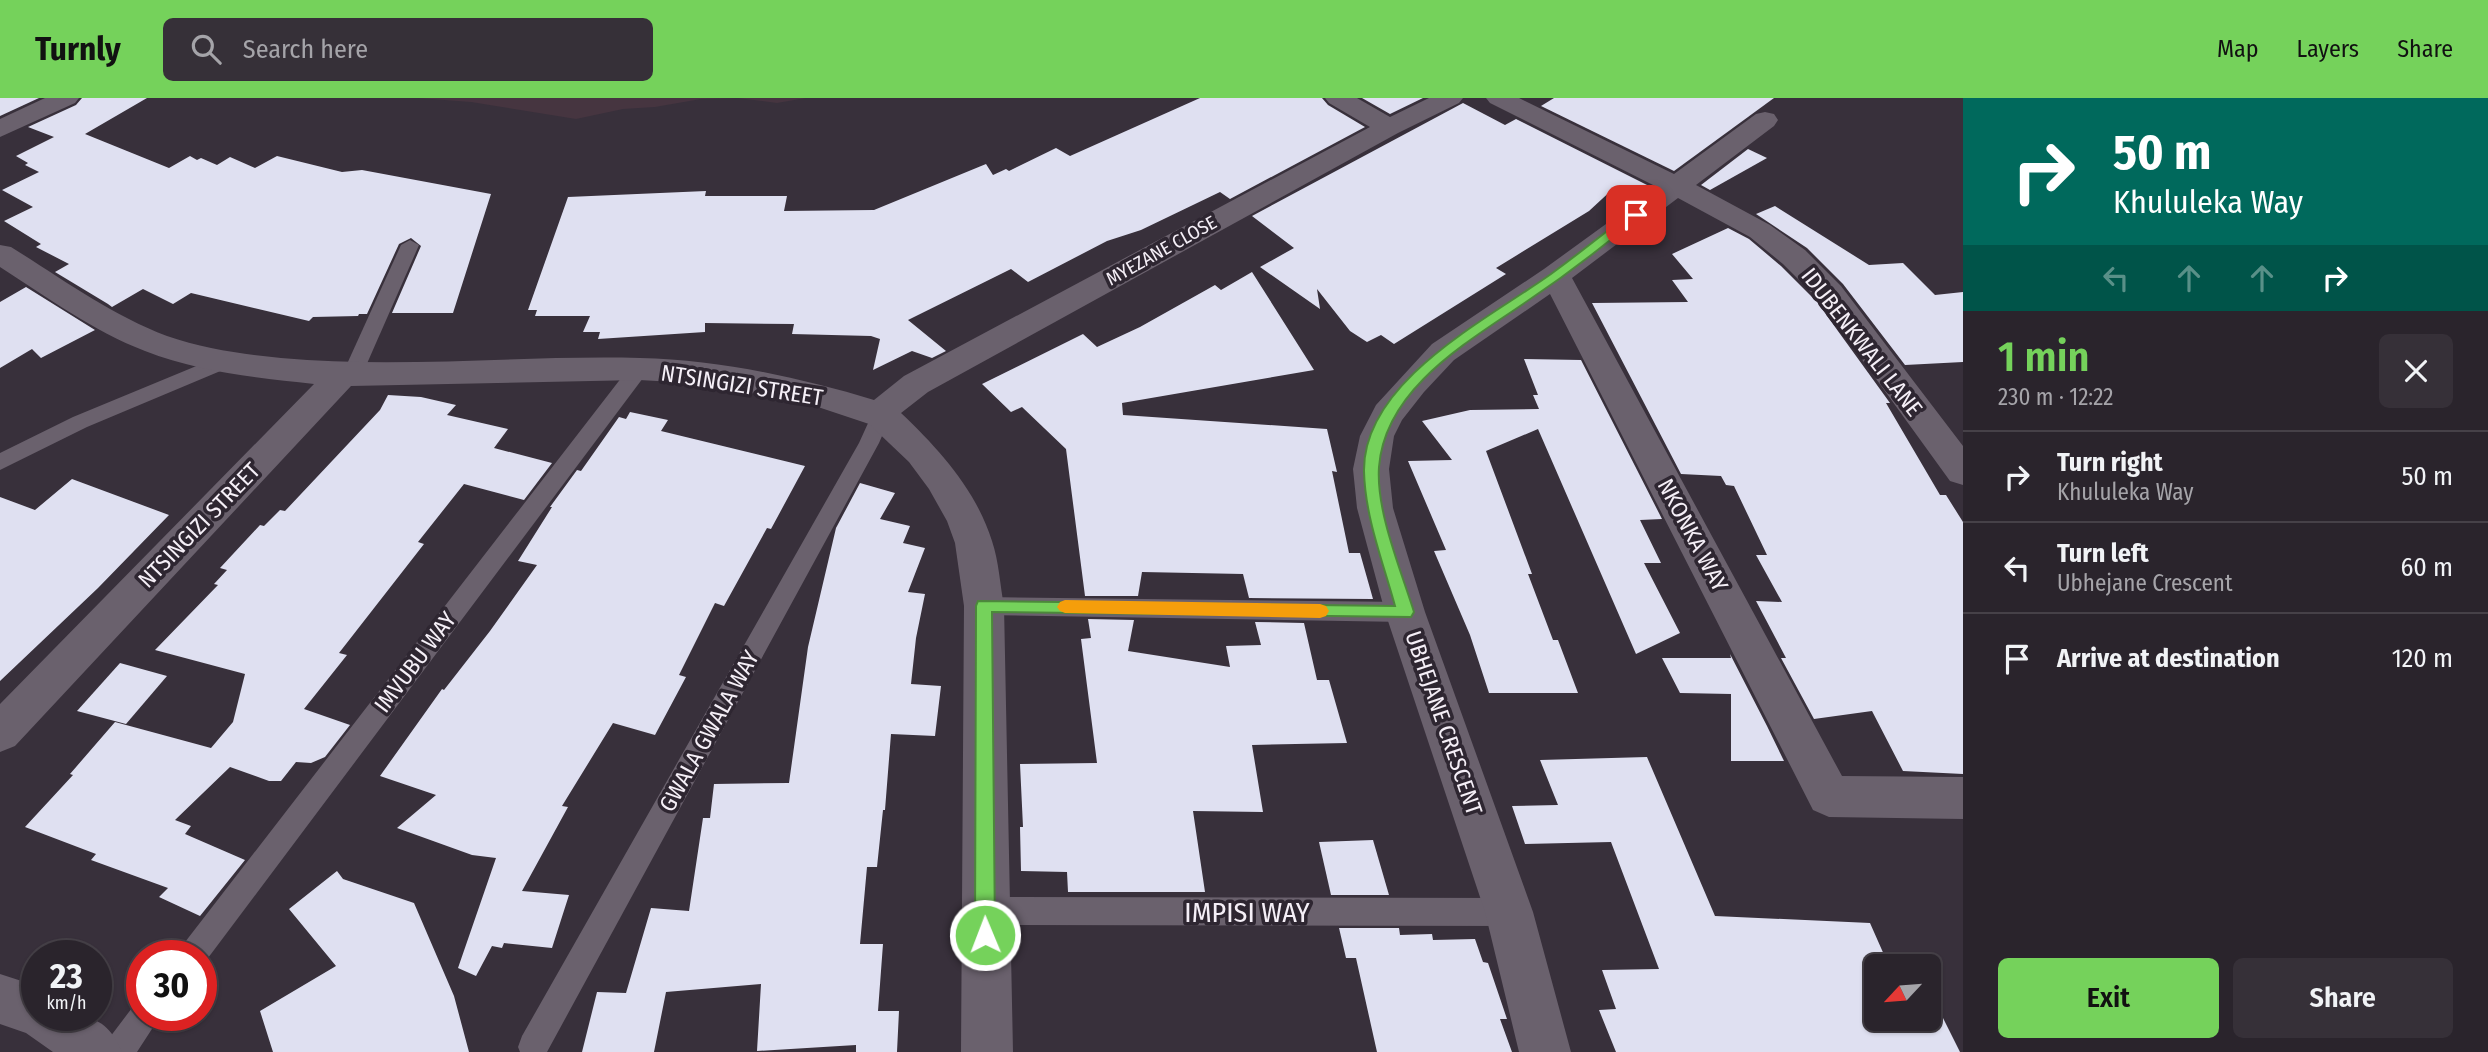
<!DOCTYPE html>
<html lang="en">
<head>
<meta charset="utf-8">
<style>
	:root { --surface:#2a242c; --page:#363038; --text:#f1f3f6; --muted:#a5a4a9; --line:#464148; --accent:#75d25b }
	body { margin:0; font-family:"Fira Sans Condensed",sans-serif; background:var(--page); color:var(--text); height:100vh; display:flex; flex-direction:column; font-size:26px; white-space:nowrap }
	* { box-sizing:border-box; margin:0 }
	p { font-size:23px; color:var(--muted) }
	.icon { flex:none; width:38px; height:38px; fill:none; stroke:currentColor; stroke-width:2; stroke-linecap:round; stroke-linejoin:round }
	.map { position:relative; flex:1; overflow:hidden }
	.sheet { display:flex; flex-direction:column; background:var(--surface); width:525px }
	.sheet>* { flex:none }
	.guide { background:#00695c; color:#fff; overflow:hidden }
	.needle { width:46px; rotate:244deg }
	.controls { position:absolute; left:1864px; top:856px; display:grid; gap:14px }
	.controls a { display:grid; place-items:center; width:77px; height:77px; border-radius:10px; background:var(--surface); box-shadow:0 2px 5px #0004,0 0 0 2px var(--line); font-size:35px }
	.speed { position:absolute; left:21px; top:842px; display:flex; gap:14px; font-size:35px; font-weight:700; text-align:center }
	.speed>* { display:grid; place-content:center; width:91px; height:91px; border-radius:50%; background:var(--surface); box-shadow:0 2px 5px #0004,0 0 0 2px var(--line); line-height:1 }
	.speed small { font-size:18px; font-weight:400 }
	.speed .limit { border:10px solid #d22; background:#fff; color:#111 }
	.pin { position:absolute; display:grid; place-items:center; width:60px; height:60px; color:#fff; margin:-30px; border-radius:14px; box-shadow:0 4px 10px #0006 }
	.me { position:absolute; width:77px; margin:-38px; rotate:359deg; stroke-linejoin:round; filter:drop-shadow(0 0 5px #0008) }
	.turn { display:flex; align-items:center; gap:24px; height:147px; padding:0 35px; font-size:32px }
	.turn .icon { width:91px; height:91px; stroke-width:2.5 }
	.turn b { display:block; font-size:49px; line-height:60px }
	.lanes { display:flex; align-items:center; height:66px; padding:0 35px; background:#0003; justify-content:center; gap:35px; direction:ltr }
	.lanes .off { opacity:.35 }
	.round { display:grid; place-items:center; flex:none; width:74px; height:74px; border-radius:10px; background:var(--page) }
	.overview { display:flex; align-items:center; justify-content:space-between; height:119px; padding:0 35px }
	h1 { font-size:42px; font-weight:600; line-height:52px; color:var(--accent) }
	.primary-button { display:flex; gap:14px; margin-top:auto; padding:14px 35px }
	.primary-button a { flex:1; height:80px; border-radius:10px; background:var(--accent); color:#111; font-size:28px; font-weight:600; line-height:80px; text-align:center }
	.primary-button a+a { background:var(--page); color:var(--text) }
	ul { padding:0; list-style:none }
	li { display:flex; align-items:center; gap:21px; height:91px; padding:0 35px; border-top:2px solid var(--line) }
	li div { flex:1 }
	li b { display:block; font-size:26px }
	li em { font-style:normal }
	header { display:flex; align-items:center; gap:42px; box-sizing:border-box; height:98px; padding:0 35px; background:var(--accent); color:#111 }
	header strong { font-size:33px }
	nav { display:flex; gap:38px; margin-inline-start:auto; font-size:24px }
	.search { width:490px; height:63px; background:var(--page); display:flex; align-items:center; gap:18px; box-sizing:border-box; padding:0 24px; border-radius:10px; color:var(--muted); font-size:26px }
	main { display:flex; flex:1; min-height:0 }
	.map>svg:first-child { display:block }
</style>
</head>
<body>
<header>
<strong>Turnly</strong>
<div class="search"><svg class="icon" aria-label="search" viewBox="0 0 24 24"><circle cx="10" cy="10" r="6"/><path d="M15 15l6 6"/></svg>Search here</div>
<nav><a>Map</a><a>Layers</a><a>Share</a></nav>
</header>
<main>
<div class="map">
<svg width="1963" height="954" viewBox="0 0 1963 954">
	<rect width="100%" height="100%" fill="#38303b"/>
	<path fill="#463540" d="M418 0H806L777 5 738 0 701 1 655 9 623 11 576 21 471 4Z"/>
	<g fill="#dfe0f1">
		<path d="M0 0H39L0 18Z"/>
		<path d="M82 0H147L85 36 169 70 190 58 197 62 201 60 217 67 230 59 255 70 277 58 342 74 362 72 491 96 453 215H392L421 148 411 140 399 146 367 216H359L358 218 313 219 309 223 191 195 173 206 143 191 112 209 108 206 55 174 69 166 36 149 41 146 4 123 33 109 2 92 39 74 25 67 28 65 16 58 54 39 28 29 76 7Z"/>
		<path d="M1200 0H1322L1328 7 1365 29 1230 101 1220 94 1141 132 1107 143 1028 184 1011 171 908 222 946 253 932 260 912 253 873 272 880 241 871 238 792 236 794 226 705 225V234L598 241 600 234H583L590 218H535L537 212H528L568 99 706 93 705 98H787L784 113 874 112 986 66 993 77 1006 71 1009 73 1056 50 1070 58Z"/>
		<path d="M1362 0H1423L1390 16Z"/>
		<path d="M1554 0H1774L1674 73 1541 8Z"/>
		<path d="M1463 5 1505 27 1516 21 1649 88 1625 102 1615 89 1589 113 1496 170 1506 176 1394 246 1381 237 1367 244 1350 233 1317 191 1320 211 1260 169 1294 150 1252 118Z"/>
		<path d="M1748 51 1767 60 1710 92 1701 87Z"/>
		<path d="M1775 108 1869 167 1903 165 1935 197 1963 194V264L1905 267 1843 186 1807 150 1756 116Z"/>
		<path d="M1728 130 1749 141 1781 168 1817 204 1890 305H1886L1940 397H1946L1963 424V676L1903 673 1872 613 1814 621 1781 560H1786L1756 503 1782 504 1756 457H1767L1734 388 1726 387 1721 378 1681 376 1592 205 1688 204 1672 182 1693 181 1672 156Z"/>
		<path d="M1252 174 1314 272 1122 305 1123 317 1327 331 1337 374 1332 373 1349 455H1360L1373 501 1249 500 1243 476 1142 474 1138 498H1085L1066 351 1022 309 1011 314 982 286 1083 236 1097 249 1140 229 1215 187 1221 192Z"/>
		<path d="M26 189 95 232 41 260 32 251 0 270V204Z"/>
		<path d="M1524 261 1581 262 1662 421 1640 422 1661 465H1644L1680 535 1636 556 1538 331 1486 353 1532 476H1528L1553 542H1558L1578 595H1489L1470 537 1434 453 1446 452 1408 363 1452 362 1422 323 1470 312 1539 311 1533 297H1538Z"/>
		<path d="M388 297 421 299 456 307 447 317 508 331 494 350 552 365 524 402 464 386 418 444 424 446 339 555 347 557 304 611 350 627 325 659 311 665 296 664 281 683H269L230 669 175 722 191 728 185 736 245 762 200 818 159 799 168 790 91 762 96 756 25 729 73 677 70 676 115 624 211 650 233 624 245 576 155 552 218 487 214 486 227 472 220 470 260 427 264 428 280 412 285 413 380 312Z"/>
		<path d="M630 314 668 322 661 333 805 368 771 431 767 430 724 508 715 505 679 577 686 579 655 637 613 625 562 708 568 709 522 793 569 797 552 850 504 845 502 850 492 848 476 878 458 870 496 760 472 757 397 730 436 697 380 678 442 591 444 592 490 533 537 467 518 463 552 409H550L577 372 581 373 619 319 626 321Z"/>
		<path d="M72 381 169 417 98 490 0 583V399L35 412Z"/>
		<path d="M860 385 895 395 880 421 910 428 903 445 925 450 908 494 925 496 916 540 911 586 941 588 935 638 891 636 885 712H883L877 769H867L860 846H883L878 913H899L897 954H856V947L757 953 761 886 666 894 654 954H582L597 894 626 895 651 810 689 813 703 720H710L714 686 789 685 808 549 836 430Z"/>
		<path d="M1088 521 1134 522 1128 553 1230 569 1226 548 1261 547 1255 524 1304 525 1317 582H1329L1347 645 1252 647 1263 714 1193 713 1205 794H1068L1067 774 1021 773 1020 729H1023L1020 666 1097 665 1081 541 1091 540Z"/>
		<path d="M1730 556 1767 628 1784 663H1731V596L1680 595 1662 560H1731Z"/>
		<path d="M120 565 167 578 126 626 77 613Z"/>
		<path d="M1647 659 1715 818 1870 825 1889 868H1876V920H1928V916H1941L1960 954H1616L1599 912 1616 911 1602 872 1659 871 1611 744 1525 746 1512 708 1558 707 1540 662Z"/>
		<path d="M1373 742 1389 797H1331L1319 744Z"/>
		<path d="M337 773 343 781 414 805 454 898 469 954H273L260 913 336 868 289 811Z"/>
		<path d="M1339 830H1399L1400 837 1432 836 1433 842 1475 841 1483 864 1488 865 1507 921H1500L1512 954H1377L1356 860H1346Z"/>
	</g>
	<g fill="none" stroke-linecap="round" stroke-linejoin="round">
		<g fill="#6a616d" fill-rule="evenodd">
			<path d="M410 142 419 147 362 277 359 282H345L342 277 401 147Z"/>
			<path d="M223 257 230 259 233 264 230 269 87 329 0 372V355L73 319Z"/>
			<path d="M639 264 646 266 649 271 646 276 202 868 201 858H178L182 848 632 266Z"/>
			<path d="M881 310 888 312 891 317 879 345 547 954H520L518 949 522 938 859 345 874 312Z"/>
			<path d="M984 499 1405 504 1413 507 1417 514 1413 521 1405 524 984 517 976 515 972 508 976 501Z"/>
			<path d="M985 799 1509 800 1519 804 1523 814 1519 824 1509 828 985 827 975 823 971 813 975 803Z"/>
			<path d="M142 904V917H161L137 954H103L107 943 135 906Z"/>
		</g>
		<g fill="#6a616d" fill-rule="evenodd">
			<path d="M45 0H79L75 5 0 39V21Z"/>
			<path d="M1325 0H1357L1390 19 1429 0H1463L1459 5 1398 35 928 294 901 315C939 351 976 392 992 443 999 464 1000 487 1004 508L1013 954H961L964 508 955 445 947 423 929 391 909 364 869 326 803 304 693 285 639 282 351 288 15 648 0 654V606L314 286C257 280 199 274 145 253 93 233 47 199 0 169V147L11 149C61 180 111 217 167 238 204 251 243 256 281 260 401 271 520 257 640 260 720 262 798 279 874 302L904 278 1370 29 1329 5Z"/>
			<path d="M1486 0H1519L1674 76 1756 16 1765 14 1774 16 1778 22 1774 28 1696 87 1770 127 1805 152 1841 188 1963 348V387L1950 383 1819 202 1783 166 1750 139 1678 100 1572 180 1842 678 1963 679V721L1829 719 1813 712 1550 196 1454 262 1424 294 1402 322 1394 338 1389 371 1393 410 1425 514 1533 814 1571 954H1519L1485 814 1385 514 1357 410 1353 371 1360 338 1376 307 1432 246 1544 171 1657 89 1490 5Z"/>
			<path d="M0 876 37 888V917C77 917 104 911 122 954H53L26 935 0 926Z"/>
		</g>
	</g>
	<path fill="#75d25b" stroke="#4c883b" stroke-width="2" d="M1631 114 1642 117C1631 128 1616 137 1604 147 1579 167 1553 186 1526 204 1468 244 1385 290 1379 369 1376 414 1401 472 1414 514L1411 519 992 514 995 837 992 844 985 847 978 844 975 837 976 508 978 503 1395 508C1383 464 1365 419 1364 373 1363 283 1488 221 1551 176 1578 156 1605 135 1631 114Z"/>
	<path fill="#f59e0b" d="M1065 502 1320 506 1326 508 1329 513 1326 518 1320 520 1065 515 1060 513 1057 509 1060 504Z"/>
	<g text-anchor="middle" stroke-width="7" stroke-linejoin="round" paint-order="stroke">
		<g font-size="19" fill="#f5eff7" stroke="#2e2631">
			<text transform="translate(1161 152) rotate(-29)" y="7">MYEZANE CLOSE</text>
		</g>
		<g font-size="23" fill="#f5eff7" stroke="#2e2631">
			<text transform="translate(1862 244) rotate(52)" y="8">IDUBENKWALI LANE</text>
			<text transform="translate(742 287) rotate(9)" y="8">NTSINGIZI STREET</text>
			<text transform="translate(199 427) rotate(-46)" y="8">NTSINGIZI STREET</text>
			<text transform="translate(1693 437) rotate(62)" y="8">NKONKA WAY</text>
			<text transform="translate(415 564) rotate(-53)" y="8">IMVUBU WAY</text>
			<text transform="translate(1444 625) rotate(71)" y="8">UBHEJANE CRESCENT</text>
			<text transform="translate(709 633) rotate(-61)" y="8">GWALA GWALA WAY</text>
		</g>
		<g font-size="28" fill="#f5eff7" stroke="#2e2631">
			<text x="1247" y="824">IMPISI WAY</text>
		</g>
	</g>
</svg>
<div class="controls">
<a><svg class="needle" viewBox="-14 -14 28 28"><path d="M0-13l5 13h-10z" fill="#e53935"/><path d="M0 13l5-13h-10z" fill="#a5a4a9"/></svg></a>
</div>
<div class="speed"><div>23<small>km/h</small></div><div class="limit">30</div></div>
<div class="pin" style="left:1636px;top:117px;background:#d93025"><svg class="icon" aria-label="arrive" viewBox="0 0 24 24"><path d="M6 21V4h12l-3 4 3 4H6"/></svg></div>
<svg class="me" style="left:985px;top:837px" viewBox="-20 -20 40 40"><circle r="17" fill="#75d25b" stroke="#fff" stroke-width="3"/><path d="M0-11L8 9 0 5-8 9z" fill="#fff"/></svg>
</div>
<section class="sheet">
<div class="guide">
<div class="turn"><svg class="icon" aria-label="right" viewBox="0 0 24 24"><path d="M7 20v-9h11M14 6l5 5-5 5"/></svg><div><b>50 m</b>Khululeka Way</div></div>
<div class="lanes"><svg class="icon off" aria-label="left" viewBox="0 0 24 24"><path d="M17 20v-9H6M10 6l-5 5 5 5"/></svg><svg class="icon off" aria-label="ahead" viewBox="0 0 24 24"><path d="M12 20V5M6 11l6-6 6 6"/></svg><svg class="icon off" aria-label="ahead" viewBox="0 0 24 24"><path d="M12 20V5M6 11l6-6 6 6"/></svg><svg class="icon" aria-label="right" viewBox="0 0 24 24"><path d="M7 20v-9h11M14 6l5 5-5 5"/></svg></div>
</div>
<div class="overview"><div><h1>1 min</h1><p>230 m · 12:22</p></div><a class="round"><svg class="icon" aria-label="close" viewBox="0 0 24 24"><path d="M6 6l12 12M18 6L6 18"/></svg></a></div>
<ul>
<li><svg class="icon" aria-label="right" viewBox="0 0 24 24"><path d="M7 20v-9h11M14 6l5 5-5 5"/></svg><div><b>Turn right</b><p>Khululeka Way</p></div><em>50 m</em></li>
<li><svg class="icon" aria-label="left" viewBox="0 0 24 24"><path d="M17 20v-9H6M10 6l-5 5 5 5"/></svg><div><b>Turn left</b><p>Ubhejane Crescent</p></div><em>60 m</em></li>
<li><svg class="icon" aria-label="arrive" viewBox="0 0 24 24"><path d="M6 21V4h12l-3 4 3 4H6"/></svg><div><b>Arrive at destination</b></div><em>120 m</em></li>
</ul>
<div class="primary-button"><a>Exit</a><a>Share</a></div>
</section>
</main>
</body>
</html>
